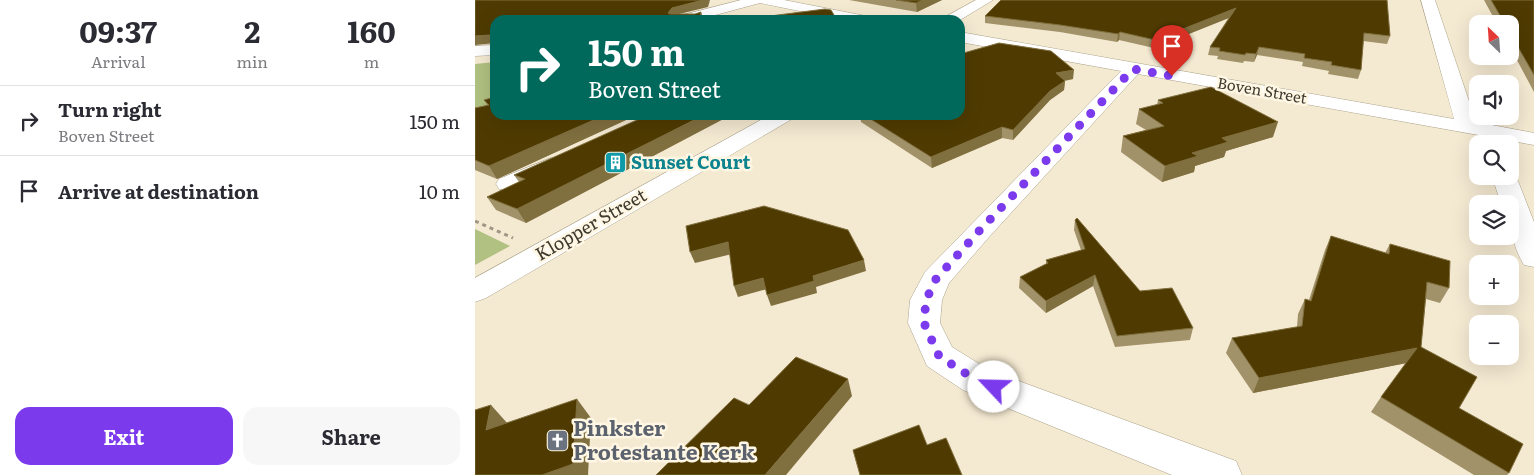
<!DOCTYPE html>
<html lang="en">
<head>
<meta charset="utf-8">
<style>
	:root { --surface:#fff; --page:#f7f7f7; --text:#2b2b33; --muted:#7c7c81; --line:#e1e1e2; --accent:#7c3aed }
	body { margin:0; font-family:Literata,serif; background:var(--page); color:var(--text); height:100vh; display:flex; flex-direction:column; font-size:19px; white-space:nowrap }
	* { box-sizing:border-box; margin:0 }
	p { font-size:16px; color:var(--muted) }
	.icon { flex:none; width:28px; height:28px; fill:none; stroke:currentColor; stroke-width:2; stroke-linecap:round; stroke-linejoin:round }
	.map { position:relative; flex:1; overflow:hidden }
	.side { display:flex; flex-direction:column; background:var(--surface); width:475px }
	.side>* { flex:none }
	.top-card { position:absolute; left:15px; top:15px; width:475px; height:105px; border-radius:15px; box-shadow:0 5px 20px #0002; background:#00695c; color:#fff; overflow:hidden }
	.needle { width:32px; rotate:335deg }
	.buttons { position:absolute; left:994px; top:15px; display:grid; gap:10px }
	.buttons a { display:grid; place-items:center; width:50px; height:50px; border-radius:10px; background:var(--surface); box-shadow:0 5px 20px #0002; font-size:25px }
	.pin { position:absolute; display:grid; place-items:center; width:42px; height:42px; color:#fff; margin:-51px -21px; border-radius:50% 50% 50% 0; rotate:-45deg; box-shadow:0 0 5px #0007 }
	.pin .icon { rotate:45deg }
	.me { position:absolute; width:55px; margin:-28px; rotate:294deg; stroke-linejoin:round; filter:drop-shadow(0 0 4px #0008) }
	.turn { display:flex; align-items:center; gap:18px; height:105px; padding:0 15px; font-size:22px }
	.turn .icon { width:65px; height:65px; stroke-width:2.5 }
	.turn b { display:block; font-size:35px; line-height:42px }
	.eta { display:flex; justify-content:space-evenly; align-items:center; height:85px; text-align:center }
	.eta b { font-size:30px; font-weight:700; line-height:35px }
	.action { display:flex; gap:10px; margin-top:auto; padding:10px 15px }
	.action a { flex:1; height:58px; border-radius:15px; background:var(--accent); color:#fff; font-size:20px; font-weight:700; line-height:58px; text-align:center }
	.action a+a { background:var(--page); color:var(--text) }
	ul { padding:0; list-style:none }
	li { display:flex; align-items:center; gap:15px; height:70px; padding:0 15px; border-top:1px solid var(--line) }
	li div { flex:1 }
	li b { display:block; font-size:19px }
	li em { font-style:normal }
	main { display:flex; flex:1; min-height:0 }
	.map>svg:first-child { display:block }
</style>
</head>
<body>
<main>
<section class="side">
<div class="eta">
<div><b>09:37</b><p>Arrival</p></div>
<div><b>2</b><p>min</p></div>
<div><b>160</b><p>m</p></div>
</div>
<ul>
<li><svg class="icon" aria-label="right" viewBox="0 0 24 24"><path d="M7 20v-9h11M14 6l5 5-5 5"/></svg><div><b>Turn right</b><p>Boven Street</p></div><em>150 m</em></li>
<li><svg class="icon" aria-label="arrive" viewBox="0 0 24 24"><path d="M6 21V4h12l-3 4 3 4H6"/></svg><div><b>Arrive at destination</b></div><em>10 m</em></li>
</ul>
<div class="action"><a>Exit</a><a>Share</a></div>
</section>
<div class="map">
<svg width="1059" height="475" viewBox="0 0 1059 475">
	<rect width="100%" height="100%" fill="#f4e9d1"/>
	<g fill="#b0c181">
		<path d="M20 62V107L0 115V64Z"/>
		<path d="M0 229 35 246 0 265Z"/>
	</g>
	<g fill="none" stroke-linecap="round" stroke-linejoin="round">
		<defs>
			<g id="minor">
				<path d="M266 0H309L391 16 396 17 398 20H369L285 3 222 20H198L200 17Z"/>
				<path d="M501 0H518L485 20H468L470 17Z"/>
				<path d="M946 0H960L1001 122 1059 133V145L663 74 515 236 474 283 467 300 465 323 477 347 514 370 761 461 767 475H697L488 390 452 366 433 323 435 300 450 272 646 71 485 42V32L979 119Z"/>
				<path d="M20 45V55L0 56V46Z"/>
				<path d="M295 115H320L317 119 11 298 0 302V278Z"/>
				<path d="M76 158 84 160 88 165 84 170 33 191 24 189 21 184 24 179Z"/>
				<path d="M1035 170 1041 176 1059 222V267L1049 265C1037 246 1035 225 1035 204H1026L1017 176H1035Z"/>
			</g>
		</defs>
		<use href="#minor" stroke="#aca38c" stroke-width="1"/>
		<path stroke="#9f9786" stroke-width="3" stroke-dasharray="4 4" stroke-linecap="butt" d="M0 221 38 238"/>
		<use href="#minor" fill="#fff" fill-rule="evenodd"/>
	</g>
	<g fill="#a29269">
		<path d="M374 0H467L442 12Z"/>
		<path d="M912 0 915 36 912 44 888 41 886 70 883 79 853 74 854 71 827 66 828 62 782 55 779 62 769 61 768 63 742 59 743 56 733 55 735 47 754 17 679 48 644 40 642 42 585 32 510 23V16Z"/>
		<path d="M1009 0H1059V92L1035 47V24H1022Z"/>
		<path d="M485 54 598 79 590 81 589 90 575 100 538 140 527 138 457 168 386 122 385 115H485Z"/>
		<path d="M20 97V115H162L22 179 0 170V108L12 105 9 100Z"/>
		<path d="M683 100 798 137 751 151 749 157 720 166 719 172 687 182 646 152 648 136 671 130 661 124 664 109 682 105Z"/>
		<path d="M254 116 51 223 21 210 12 197 44 182 39 175Z"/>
		<path d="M600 220 665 291 718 328 715 340 640 347 618 286 571 313 544 288 545 277 571 264V260L606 250 599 230Z"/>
		<path d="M856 236 910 253 915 244 974 288 965 303 951 299 946 347 984 408 1034 473 1032 475H999L896 412 906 397 931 363 778 393 751 353 757 338 822 327 823 314 830 299 834 300 850 250Z"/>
	</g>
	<g fill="#806f3f">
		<path d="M228 0H235L233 7 200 15 196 20 193 13 197 8Z"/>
		<path d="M448 0H467L442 12 441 3Z"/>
		<path d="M761 8 759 16 679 48 680 40Z"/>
		<path d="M226 12 229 20H208Z"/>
		<path d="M645 32 644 40 642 42 643 34Z"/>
		<path d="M15 35 20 43 0 45V36Z"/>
		<path d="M784 47 782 55 779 62 781 54Z"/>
		<path d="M599 70 598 79 580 82 581 73Z"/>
		<path d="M590 81 589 90 575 100 538 140V130L575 91Z"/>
		<path d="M130 115H162L22 179 14 166Z"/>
		<path d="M229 115H253L254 116 51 223 42 209Z"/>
		<path d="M803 122 798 137 751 151 749 157 720 166 719 172 687 182 690 166 747 138Z"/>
		<path d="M527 127V138L457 168 456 157Z"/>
		<path d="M253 242 257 254 220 263 215 252Z"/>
		<path d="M389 260 391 271 341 287 342 293 296 306 292 295 338 276Z"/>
		<path d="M620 275 618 286 571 313V301Z"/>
		<path d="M288 278 292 289 263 297 259 286Z"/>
		<path d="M942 348 932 363 778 393 784 378Z"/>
		<path d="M373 379 377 396 311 475H290Z"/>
		<path d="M102 399 116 418 113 475H67Z"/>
		<path d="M16 405 33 424 11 430Z"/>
	</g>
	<g fill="#4f3b01" stroke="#806f3f">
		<path d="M0 0H228L197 8 193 13 195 14H220L226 12 224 19 208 20H20V37H17L15 35 0 36Z"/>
		<path d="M421 0H448L441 3Z"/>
		<path d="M526 0H912L915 36 889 33 886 70 856 65 857 62 829 58 830 54 784 47 781 54 771 53 770 55 744 51 745 48 735 47 761 8 680 40 645 32 643 34 585 25 510 16Z"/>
		<path d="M1016 0H1059V75L1035 33V24H1030Z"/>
		<path d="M350 9 356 10 362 20H264Z"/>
		<path d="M524 43 576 51 599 70 581 73 590 81 575 91 538 130 527 127 456 157 389 115H485V54Z"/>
		<path d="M736 87 803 122 747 138 753 142 717 153 723 156 690 166 648 136 689 126 664 109 688 103 683 100Z"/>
		<path d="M20 97V115H130L14 166 0 160V108L14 105 9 100Z"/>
		<path d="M173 115H229L42 209 12 197 50 179 39 175Z"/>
		<path d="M289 206 373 230 389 260 338 276 339 281 292 295 288 278 259 286 253 242 215 252 211 226Z"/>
		<path d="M602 218 665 291 697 288 718 328 642 336 620 275 571 301 545 277 573 263 571 260 610 249 600 220Z"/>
		<path d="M856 236 914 254 915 244 975 261 974 288 952 282 946 347 1002 377 984 408 1048 444 1034 473 906 397 942 348 784 378 757 338 827 326 830 299 836 301Z"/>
		<path d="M321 357 373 379 290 475H181L259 398 274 405Z"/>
		<path d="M102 399 98 464 67 475H0V410L16 405 11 430Z"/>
		<path d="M444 425 452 445 471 438 487 475H385L378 450Z"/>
	</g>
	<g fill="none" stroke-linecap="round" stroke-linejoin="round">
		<path stroke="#7c3aed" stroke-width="9" stroke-dasharray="0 16.2" d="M519 387 501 380 464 356 449 323 451 300 461 279 505 230 658 69 697 76"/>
	</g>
	<defs>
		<symbol id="building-square" viewBox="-11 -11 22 22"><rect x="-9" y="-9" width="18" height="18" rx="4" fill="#0f9aa8" stroke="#fff7e3"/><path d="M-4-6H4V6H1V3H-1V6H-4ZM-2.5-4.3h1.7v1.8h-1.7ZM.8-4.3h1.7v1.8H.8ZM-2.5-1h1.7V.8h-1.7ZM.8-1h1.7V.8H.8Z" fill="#fff"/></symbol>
		<symbol id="church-square" viewBox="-11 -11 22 22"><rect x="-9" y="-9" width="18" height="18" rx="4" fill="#6b7280" stroke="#fff7e3"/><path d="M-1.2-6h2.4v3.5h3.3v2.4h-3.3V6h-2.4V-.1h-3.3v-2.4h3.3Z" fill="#fff"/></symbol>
	</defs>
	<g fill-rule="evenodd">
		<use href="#building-square" x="128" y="150" width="25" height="25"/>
		<use href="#church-square" x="70" y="428" width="25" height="25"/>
	</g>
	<g text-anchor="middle" stroke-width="5" stroke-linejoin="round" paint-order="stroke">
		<g font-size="15" fill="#3e3a30" stroke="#fff7e3">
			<text transform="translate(787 91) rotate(10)" y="5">Boven Street</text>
		</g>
		<g font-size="18" font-weight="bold" fill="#0d838f" stroke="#fff7e3" text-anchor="start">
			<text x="156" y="169">Sunset Court</text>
		</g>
		<g font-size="18" fill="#3e3a30" stroke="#fff7e3">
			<text transform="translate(116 225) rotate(-30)" y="6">Klopper Street</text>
		</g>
		<g font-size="21" font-weight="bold" fill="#5b616d" stroke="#fff7e3" text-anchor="start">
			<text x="98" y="436">Pinkster<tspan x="98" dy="24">Protestante Kerk</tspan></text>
		</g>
	</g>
</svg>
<div class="buttons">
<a><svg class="needle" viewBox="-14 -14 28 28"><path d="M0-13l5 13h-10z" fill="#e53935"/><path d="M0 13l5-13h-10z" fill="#7c7c81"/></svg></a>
<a><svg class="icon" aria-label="sound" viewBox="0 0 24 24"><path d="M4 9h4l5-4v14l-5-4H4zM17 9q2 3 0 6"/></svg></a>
<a><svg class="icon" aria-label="search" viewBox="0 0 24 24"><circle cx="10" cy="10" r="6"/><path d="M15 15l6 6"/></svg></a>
<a><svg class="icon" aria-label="layers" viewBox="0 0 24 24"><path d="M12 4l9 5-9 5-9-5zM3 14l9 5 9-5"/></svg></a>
<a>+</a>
<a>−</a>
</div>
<div class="pin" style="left:697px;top:76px;background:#d93025"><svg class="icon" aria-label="arrive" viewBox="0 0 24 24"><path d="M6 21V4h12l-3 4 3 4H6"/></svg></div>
<svg class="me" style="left:519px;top:387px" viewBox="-20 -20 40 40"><circle r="19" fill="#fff"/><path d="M0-13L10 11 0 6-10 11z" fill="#7c3aed"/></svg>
<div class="top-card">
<div class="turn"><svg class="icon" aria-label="right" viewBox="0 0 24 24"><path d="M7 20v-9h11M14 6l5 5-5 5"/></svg><div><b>150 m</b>Boven Street</div></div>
</div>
</div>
</main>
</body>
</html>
